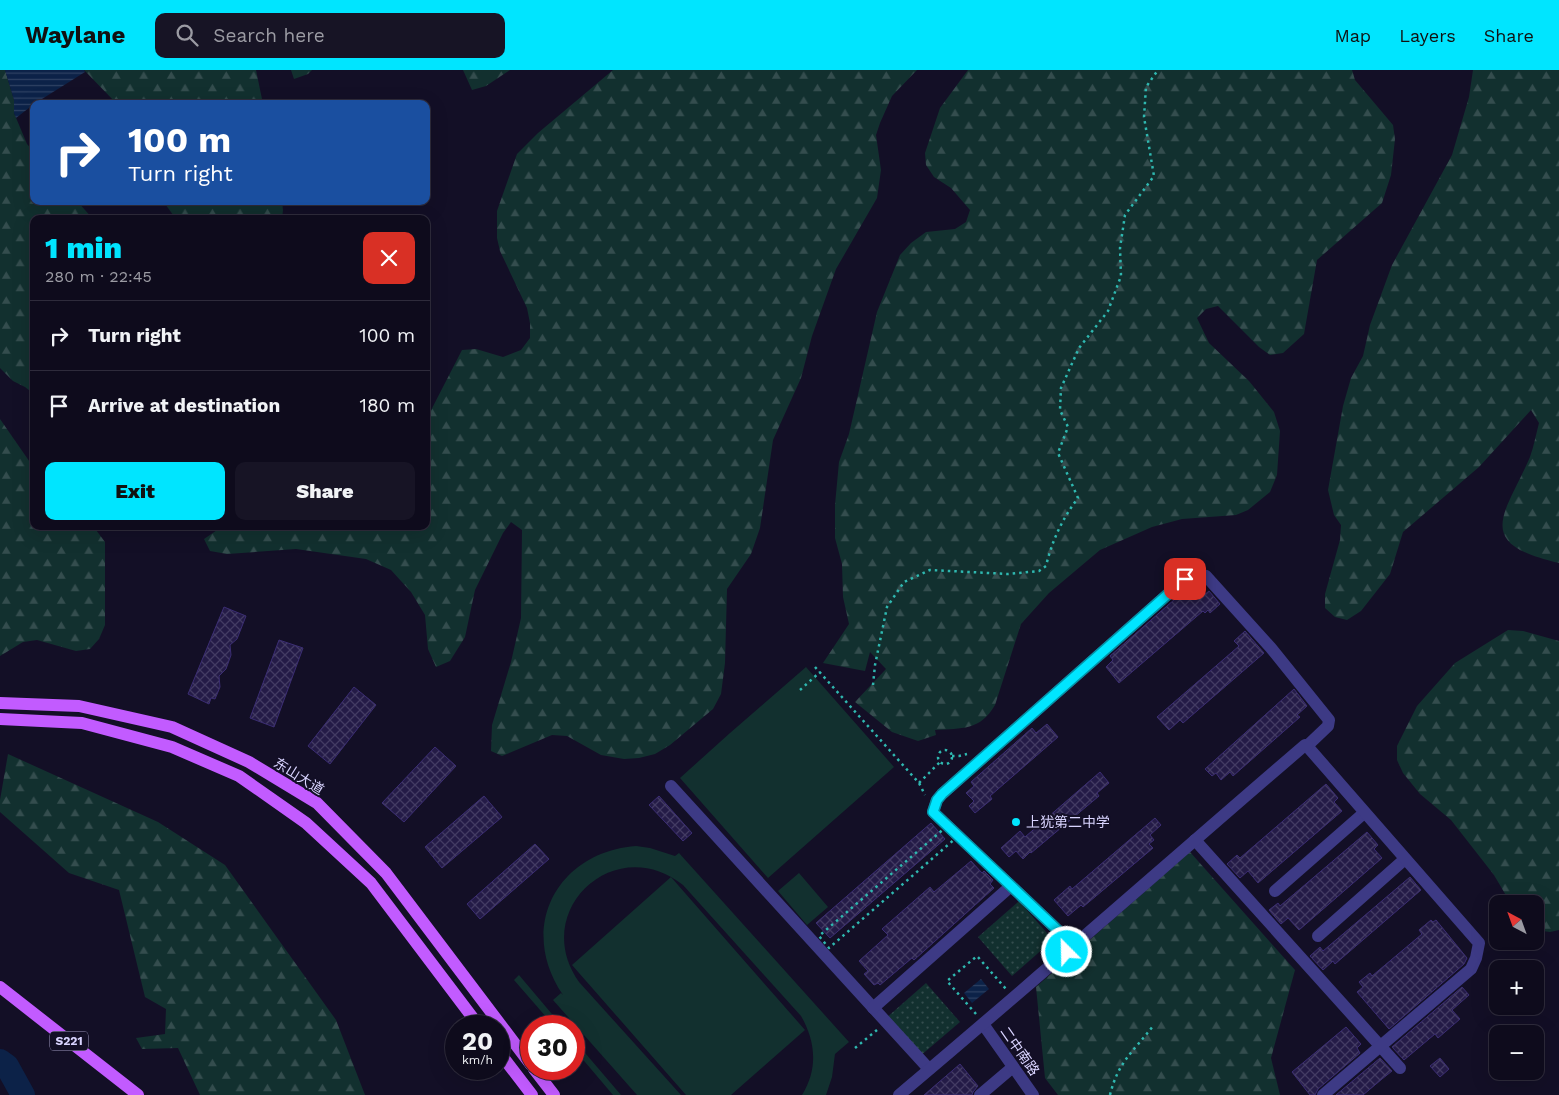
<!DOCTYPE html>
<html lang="en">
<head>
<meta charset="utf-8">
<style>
	:root { --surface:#0e0b1c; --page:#171425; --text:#f1f3f6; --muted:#9b9ba3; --line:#2e2b3b; --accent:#00e5ff }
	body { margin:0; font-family:"Work Sans","Noto Sans SC",sans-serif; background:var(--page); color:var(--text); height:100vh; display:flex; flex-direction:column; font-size:19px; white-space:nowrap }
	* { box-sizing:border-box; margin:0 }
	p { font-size:16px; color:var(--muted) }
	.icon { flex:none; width:28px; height:28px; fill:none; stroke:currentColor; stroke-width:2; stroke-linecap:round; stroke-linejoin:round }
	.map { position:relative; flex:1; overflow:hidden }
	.sheet { position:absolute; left:30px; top:145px; width:400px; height:315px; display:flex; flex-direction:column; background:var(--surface); border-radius:10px; box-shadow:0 5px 20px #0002,0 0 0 1px var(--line) }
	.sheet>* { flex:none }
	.hud { position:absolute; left:30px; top:30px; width:400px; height:105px; border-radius:10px; box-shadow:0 5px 20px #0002,0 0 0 1px var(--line); background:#1a4fa0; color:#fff; overflow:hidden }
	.needle { width:32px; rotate:319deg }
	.controls { position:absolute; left:1489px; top:825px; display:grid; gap:10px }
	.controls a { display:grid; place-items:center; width:55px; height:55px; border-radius:10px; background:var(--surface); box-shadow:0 5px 20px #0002,0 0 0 1px var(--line); font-size:25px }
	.speed { position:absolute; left:445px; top:945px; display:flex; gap:10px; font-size:25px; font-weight:700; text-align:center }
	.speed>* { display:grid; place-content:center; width:65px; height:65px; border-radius:50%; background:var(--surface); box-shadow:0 5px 20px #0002,0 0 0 1px var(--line); line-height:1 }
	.speed small { font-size:12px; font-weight:400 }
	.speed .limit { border:8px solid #d22; background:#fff; color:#111 }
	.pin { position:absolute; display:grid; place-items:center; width:42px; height:42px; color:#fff; margin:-21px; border-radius:10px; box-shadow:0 2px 8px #0006 }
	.me { position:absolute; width:55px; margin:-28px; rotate:337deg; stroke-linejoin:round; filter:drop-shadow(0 0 4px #0008) }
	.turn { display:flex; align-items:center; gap:18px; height:105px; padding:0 15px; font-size:22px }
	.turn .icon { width:65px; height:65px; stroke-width:2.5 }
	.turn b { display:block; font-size:35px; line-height:42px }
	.round { display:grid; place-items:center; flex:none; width:52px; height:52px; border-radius:10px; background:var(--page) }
	.summary { display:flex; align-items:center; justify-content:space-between; height:85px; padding:0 15px }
	h1 { font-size:30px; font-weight:800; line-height:38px; color:var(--accent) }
	.primary-button { display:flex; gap:10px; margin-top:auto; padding:10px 15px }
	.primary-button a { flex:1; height:58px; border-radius:10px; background:var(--accent); color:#111; font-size:20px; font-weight:800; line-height:58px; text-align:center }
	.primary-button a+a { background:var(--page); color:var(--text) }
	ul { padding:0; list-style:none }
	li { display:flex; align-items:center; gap:15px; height:70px; padding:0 15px; border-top:1px solid var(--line) }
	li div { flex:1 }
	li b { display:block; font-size:19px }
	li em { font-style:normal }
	header { display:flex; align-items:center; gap:30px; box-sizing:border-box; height:70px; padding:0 25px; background:var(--accent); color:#111 }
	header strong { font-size:24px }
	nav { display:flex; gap:28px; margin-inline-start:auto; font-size:18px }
	.search { width:350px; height:45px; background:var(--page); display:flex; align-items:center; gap:12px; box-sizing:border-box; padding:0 18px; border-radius:10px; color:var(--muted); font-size:19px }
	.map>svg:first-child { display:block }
</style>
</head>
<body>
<header>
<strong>Waylane</strong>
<div class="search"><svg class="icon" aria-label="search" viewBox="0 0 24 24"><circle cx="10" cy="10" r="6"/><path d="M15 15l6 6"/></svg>Search here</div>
<nav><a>Map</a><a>Layers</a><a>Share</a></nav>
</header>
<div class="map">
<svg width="1559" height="1025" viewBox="0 0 1559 1025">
	<defs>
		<pattern id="forest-firs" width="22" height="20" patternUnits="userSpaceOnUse" patternTransform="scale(1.25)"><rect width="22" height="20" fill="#12302f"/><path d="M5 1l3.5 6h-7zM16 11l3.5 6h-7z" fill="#344d4e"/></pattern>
		<pattern id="park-dots" width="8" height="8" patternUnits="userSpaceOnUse" patternTransform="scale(1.25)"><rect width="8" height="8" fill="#12302f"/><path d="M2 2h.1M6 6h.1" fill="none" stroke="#344d4e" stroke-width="1.8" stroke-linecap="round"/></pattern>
		<pattern id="water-rules" width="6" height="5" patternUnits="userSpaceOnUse" patternTransform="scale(1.25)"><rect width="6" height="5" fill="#0c2248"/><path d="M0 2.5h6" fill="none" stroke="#2f4163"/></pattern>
		<pattern id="building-cross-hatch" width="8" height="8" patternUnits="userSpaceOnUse" patternTransform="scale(1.25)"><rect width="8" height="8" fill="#241b47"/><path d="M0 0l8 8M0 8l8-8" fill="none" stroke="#433b63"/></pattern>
	</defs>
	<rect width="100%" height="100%" fill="#130f26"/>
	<g fill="url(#forest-firs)">
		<path d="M0 0H5L14 30V43L27 74 34 82V131H77L93 149H34V324L25 317 13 311 0 298Z"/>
		<path d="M84 0H256L263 34H117Z"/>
		<path d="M291 0H312L308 4 294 9Z"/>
		<path d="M463 0H510L486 16 472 20Z"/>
		<path d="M613 0H917L892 26 880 53 876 65 881 100 877 128 836 199 812 266 801 308 773 370 760 458 751 484 727 519 725 593 721 624 713 639 670 675 655 684 639 688 624 689 601 685 567 666 552 665 502 686 491 681 492 655 511 592 521 548 522 460 511 452 503 463 475 520 465 567 450 591 436 597 428 579 425 545 411 522 391 500 366 489 296 479 227 484 210 481 204 469 223 456H426V350L462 280 476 279 503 287 521 280 530 268V253L527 238 500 181 497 168V141L517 84 538 63Z"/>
		<path d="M968 0H1352L1355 10 1393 55 1395 69 1391 105 1382 133 1317 190 1304 264 1283 283 1270 285 1259 277 1218 236 1206 239 1197 248 1209 273 1249 311 1274 342 1280 361 1277 405 1270 422 1248 440 1236 445 1182 449 1152 457 1100 480 1049 523 1021 554 995 635C980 661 962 658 935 660L936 665 918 671 892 662 855 632 886 599 870 582 865 601 823 593 849 554 843 527 842 494 835 468V435L839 392 849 364 877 242 900 185 911 173 926 162 955 159 966 152 970 140 951 118 934 107 926 95 925 83 940 38Z"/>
		<path d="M1473 0H1559V493C1472 473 1505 445 1530 387 1534 376 1536 364 1539 353L1531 340 1479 397 1403 462 1390 504 1361 541 1347 550 1335 547 1325 538V524L1340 470 1341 455 1334 445 1328 420 1343 336 1351 308 1363 286 1370 255 1392 195 1452 85 1469 27Z"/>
		<path d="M163 131H282L283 140 282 149H176Z"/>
		<path d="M0 349 34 398V456H93L105 472V555L99 569 90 579 76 581 37 570 23 572 0 586Z"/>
		<path d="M1508 560 1523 561 1559 571V860L1550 862 1535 860V834H1511L1494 805 1451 750 1420 724 1403 703 1397 690V676L1417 636 1455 593Z"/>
		<path d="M8 684 158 752 225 795 336 950 365 1025H200L178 978 142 979 136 968 165 964 166 939 145 927 119 820 69 803 0 742V730Z"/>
		<path d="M1190 782 1295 900 1271 988 1280 1025H1058L1045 1008 1036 917Z"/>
	</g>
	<g fill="url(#park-dots)">
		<path d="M1019 831 1053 870 1012 906 978 867Z"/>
		<path d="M926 913 960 952 919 987 885 949Z"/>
	</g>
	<g fill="#12302f">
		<path d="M806 597 894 697 768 808 680 708 730 663 774 713 730 663Z"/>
		<path d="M636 776 650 778 675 786 679 783 849 972 835 984 832 1007 826 1025H802C818 999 816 972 801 946L683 815C615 761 529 841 579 912L681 1025H637L553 930 561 923 563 925C517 858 557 782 636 776Z"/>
		<path d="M799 803 828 837 807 855 778 821Z"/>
		<path d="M671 807 805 960 731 1025H686L572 895Z"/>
		<path d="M519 905 562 956H554L514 910Z"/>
		<path d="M574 970 621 1025H613L574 979Z"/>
	</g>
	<g fill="url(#water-rules)">
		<path d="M5 0H84L85 2 34 34 16 48 14 43V30Z"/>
		<path d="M981 909 989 919 972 933 964 923Z"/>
	</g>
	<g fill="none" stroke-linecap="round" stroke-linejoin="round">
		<path stroke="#0c2248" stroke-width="24" d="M0 991 7 996 23 1025"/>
	</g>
	<g fill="url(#building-cross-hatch)" stroke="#3b2d73">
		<path d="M1196 516 1204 525 1209 521 1220 534 1210 543 1208 540 1205 543 1203 541 1119 613 1106 597 1113 590 1110 586 1183 522 1185 525Z"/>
		<path d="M224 537 246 546 237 569 230 575 231 585 226 599 219 606 220 617 215 629 211 628 209 634 188 624Z"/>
		<path d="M1245 561 1264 583 1183 653 1180 650 1169 660 1157 647 1239 576 1234 571Z"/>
		<path d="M279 570 303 578 274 657 250 648Z"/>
		<path d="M354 617 376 635 330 694 308 676Z"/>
		<path d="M1294 619 1307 636 1297 645 1300 647 1233 706 1230 702 1221 710 1216 703 1212 706 1205 699Z"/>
		<path d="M1047 654 1058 667 990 726 992 729 975 743 969 736 974 731 966 723 974 716 971 712 1032 658 1036 663Z"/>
		<path d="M435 677 456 696 404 752 382 733Z"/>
		<path d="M1100 702 1109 713 1097 723 1099 726 1031 783 1030 782 1023 789 1016 781 1009 787 1001 778 1020 761 1025 767Z"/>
		<path d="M1326 714 1338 728 1334 732 1342 741 1258 813 1248 801 1240 808 1227 794 1237 785 1240 788Z"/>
		<path d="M484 726 502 747 442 798 425 777Z"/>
		<path d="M659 726 692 763 683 771 649 735Z"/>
		<path d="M1155 748 1161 755 1150 765 1154 770 1149 774 1153 778 1083 837 1081 835 1068 846 1054 830 1070 816 1072 819Z"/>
		<path d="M931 753 945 769 830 868 816 853Z"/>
		<path d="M1367 762 1378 775 1374 779 1382 788 1299 860 1288 848 1281 854 1269 840 1278 833 1280 836Z"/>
		<path d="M535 774 549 789 480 849 467 834Z"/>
		<path d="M971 791 982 803 984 801 993 810 990 814 994 818 914 890 912 888 880 915 878 913 874 915 864 904 868 901 859 891 888 865 882 859 930 817 934 822Z"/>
		<path d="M1410 807 1421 820 1335 894 1333 891 1323 900 1310 886 1320 877 1323 881Z"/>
		<path d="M1431 850 1433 852 1436 850 1467 888 1464 894 1389 959 1357 922 1363 917 1359 912 1370 903 1372 906 1422 864 1419 860Z"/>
		<path d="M1462 917 1469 925 1452 940 1460 949 1438 968 1435 964 1404 990 1392 977Z"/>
		<path d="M1346 957 1361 974 1357 978 1360 983 1318 1019 1315 1025H1310L1292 1002Z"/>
		<path d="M1380 988 1392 1001 1382 1009 1363 1025H1336Z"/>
		<path d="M1440 988 1449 999 1440 1007 1430 996Z"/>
		<path d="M960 994 978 1016 973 1022 972 1025H924Z"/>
	</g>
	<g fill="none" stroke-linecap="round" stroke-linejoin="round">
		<g stroke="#2fb8b0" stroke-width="2.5" stroke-dasharray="2.5 4" stroke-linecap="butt">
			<path d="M815 597 919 713 925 725"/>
			<path d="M873 615 875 595 887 537 904 512 930 500 1008 504 1039 501 1046 496C1052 471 1062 449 1078 428L1058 383 1068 357 1060 340 1061 318 1079 278 1108 241 1121 206 1120 178 1125 145 1154 106 1144 47 1146 17 1158 0"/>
			<path d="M800 620 820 602"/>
			<circle cx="945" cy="687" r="7"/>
			<path d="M952 686H959L967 684"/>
			<path d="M919 713 940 692"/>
			<path d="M946 757 956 768 829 878 819 866Z"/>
			<path d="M976 944 947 911 977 886 1006 919"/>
			<path d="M855 978 877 960"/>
			<path d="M1110 1025C1118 992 1133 982 1153 956"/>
		</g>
		<g stroke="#3d3a85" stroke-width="12">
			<path d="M671 716 929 999"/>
			<path d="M1195 770 1400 998"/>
			<path d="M1275 821 1364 743"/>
			<path d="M1318 866 1405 789"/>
			<path d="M1067 882 1066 868 933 742 937 730 942 724 1185 509 1196 504 1206 506 1271 578 1329 650 1328 656 1307 676 1479 873 1476 888 1471 899 1323 1025"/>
			<path d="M873 938 1011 816"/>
			<path d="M980 1025 1013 997"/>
		</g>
		<g stroke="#3d3a85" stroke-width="12">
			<path d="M983 954 1033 1025"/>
			<path d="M899 1025C1036 910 1170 791 1305 675L1307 676"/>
		</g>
		<g stroke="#c25bff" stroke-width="12">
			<path d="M0 633 79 636 172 657 249 692 317 733 386 803 531 995"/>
			<path d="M0 649 82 653 172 677 239 706 306 753 371 813 479 956"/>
			<path d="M0 917 138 1025"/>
			<path d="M499 982 532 1025"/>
			<path d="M534 999 554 1025"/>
		</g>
	</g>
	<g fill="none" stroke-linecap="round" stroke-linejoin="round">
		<defs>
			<path id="route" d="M1067 882 1066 868 933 742 937 730 942 724 1185 509"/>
		</defs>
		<use href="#route" stroke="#0095a6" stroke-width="12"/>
		<use href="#route" stroke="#00e5ff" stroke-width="9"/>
	</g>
	<circle fill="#00e5ff" stroke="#130f26" stroke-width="2" cx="1016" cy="752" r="5"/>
	<g text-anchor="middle" stroke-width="4" stroke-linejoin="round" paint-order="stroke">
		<rect fill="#130f26" stroke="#9e99be" stroke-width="1" x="50" y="961.5" width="38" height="19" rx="4"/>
		<g font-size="12" font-weight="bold" fill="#d9d4ff">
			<text x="69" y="975">S221</text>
		</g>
		<g font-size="14" fill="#d9d4ff" stroke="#130f26">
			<text transform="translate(299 706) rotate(32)" y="5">东山大道</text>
			<text transform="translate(1020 981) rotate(55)" y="5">二中南路</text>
		</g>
		<g font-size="14" fill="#d9d4ff" stroke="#130f26" text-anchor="start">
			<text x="1026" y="757">上犹第二中学</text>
		</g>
	</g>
</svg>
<div class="controls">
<a><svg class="needle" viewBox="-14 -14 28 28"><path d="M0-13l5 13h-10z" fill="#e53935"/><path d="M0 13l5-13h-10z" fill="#9b9ba3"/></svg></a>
<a>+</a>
<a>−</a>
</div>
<div class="speed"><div>20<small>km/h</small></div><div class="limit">30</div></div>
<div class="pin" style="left:1185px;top:509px;background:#d93025"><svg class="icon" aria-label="arrive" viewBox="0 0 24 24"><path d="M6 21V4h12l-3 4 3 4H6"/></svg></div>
<svg class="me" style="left:1067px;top:882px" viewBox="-20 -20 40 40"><circle r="17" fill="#00e5ff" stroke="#fff" stroke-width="3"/><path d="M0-11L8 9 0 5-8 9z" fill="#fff"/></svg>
<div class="hud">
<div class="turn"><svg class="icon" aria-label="right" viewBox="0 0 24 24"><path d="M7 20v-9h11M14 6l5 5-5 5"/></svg><div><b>100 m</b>Turn right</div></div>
</div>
<section class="sheet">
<div class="summary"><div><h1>1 min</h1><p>280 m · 22:45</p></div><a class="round" style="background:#d93025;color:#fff"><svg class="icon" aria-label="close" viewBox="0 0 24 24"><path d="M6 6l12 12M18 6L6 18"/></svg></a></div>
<ul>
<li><svg class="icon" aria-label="right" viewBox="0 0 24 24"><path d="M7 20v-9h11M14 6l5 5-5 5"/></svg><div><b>Turn right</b></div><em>100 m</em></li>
<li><svg class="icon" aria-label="arrive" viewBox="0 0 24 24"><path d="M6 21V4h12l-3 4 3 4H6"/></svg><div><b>Arrive at destination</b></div><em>180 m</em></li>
</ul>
<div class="primary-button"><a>Exit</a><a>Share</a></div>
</section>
</div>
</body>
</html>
